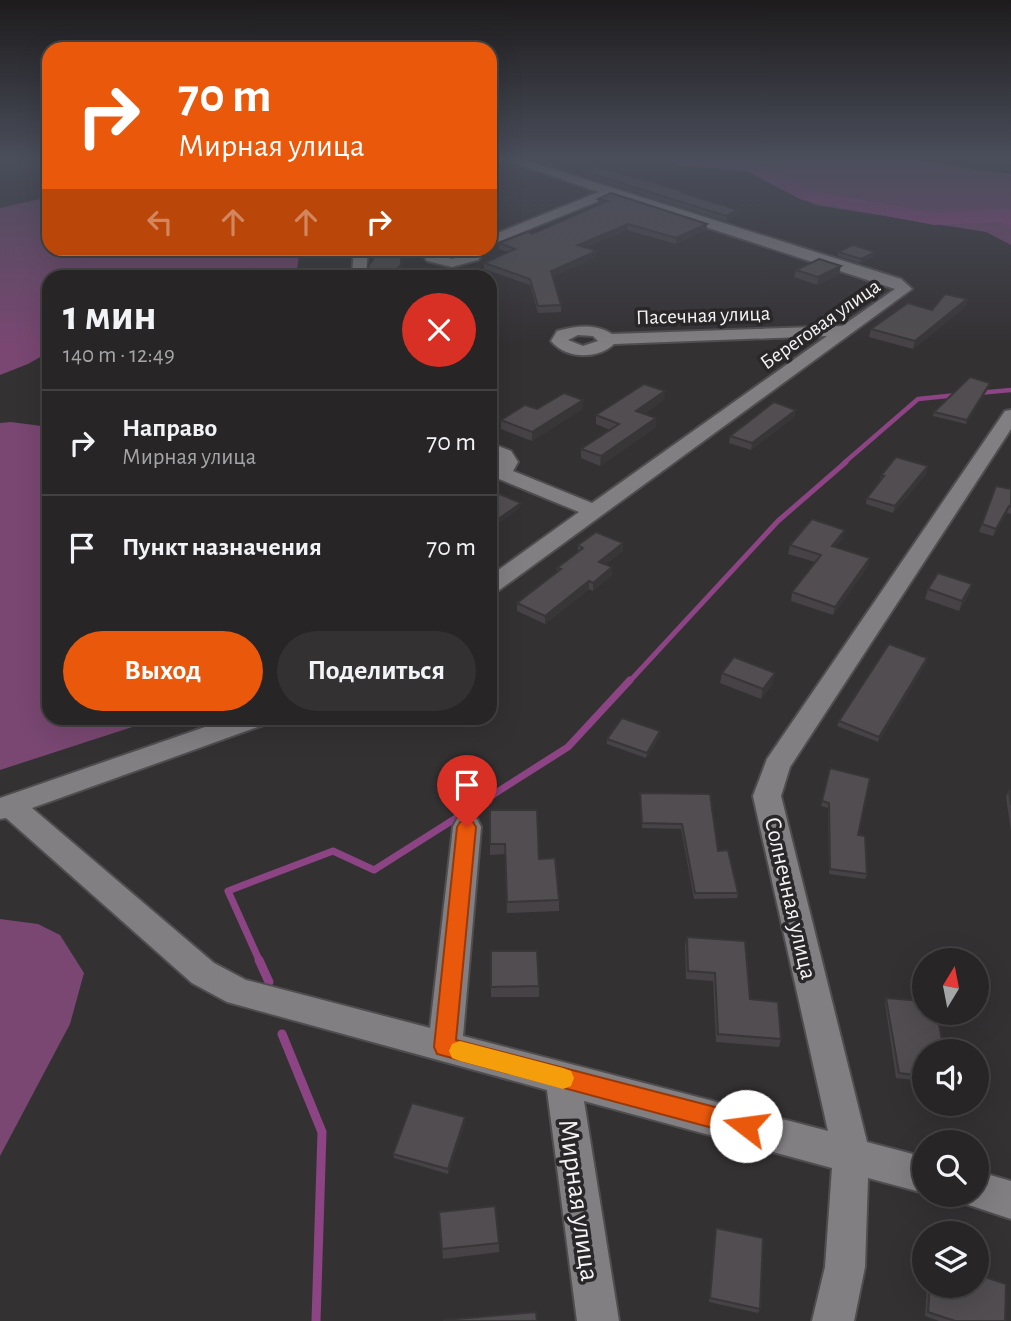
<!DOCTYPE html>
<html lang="ru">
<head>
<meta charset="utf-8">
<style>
	:root { --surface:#272526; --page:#333132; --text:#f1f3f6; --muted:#a4a5a7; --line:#434243; --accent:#ea580c }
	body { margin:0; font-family:"Alegreya Sans",sans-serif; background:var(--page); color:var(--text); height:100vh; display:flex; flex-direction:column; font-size:26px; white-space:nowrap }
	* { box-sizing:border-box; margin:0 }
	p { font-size:23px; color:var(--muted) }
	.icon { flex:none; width:38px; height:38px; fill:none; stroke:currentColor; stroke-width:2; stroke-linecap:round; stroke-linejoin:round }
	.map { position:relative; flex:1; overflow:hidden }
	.panel { position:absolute; left:42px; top:270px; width:455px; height:455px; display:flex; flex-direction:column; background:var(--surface); border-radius:21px; box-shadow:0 7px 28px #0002,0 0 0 2px var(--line) }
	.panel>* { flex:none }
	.banner { position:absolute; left:42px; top:42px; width:455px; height:214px; border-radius:21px; box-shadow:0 7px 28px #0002,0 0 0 2px var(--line); background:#ea580c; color:#fff; overflow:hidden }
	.needle { width:46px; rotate:10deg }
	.tools { position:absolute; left:912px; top:948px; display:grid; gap:14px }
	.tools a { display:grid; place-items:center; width:77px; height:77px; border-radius:50%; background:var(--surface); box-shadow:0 7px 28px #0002,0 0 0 2px var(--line); font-size:35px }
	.pin { position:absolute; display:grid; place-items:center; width:60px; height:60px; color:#fff; margin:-72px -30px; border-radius:50% 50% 50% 0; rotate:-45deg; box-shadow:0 0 7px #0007 }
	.pin .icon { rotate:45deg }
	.me { position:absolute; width:77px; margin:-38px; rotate:285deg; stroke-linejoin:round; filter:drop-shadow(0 0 5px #0008) }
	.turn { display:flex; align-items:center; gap:24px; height:147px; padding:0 21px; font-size:32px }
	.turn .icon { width:91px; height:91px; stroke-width:2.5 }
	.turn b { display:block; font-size:49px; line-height:60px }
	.lanes { display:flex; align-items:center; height:66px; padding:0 21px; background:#0003; justify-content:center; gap:35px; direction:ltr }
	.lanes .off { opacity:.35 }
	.round { display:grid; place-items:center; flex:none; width:74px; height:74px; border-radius:37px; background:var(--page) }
	.summary { display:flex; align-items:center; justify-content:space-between; height:119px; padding:0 21px }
	h1 { font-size:42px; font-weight:600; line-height:52px }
	.button { display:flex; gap:14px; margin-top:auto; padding:14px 21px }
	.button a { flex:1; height:80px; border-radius:42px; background:var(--accent); color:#fff; font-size:28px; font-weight:600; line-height:80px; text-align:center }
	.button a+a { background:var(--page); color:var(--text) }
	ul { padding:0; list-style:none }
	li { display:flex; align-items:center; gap:21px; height:105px; padding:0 21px; border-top:2px solid var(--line) }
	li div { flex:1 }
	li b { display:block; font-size:26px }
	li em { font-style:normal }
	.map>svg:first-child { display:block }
</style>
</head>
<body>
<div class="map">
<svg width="1011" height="1321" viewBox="0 0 1011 1321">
	<rect width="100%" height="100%" fill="#343133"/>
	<g fill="#794772">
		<path d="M728 160H910L1011 174V245L986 232 815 205Z"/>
		<path d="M49 197V248L300 249 296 276H49V352L28 364 0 375V208Z"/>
		<path d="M11 422 49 427V718H160L0 770V423Z"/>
		<path d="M0 919 38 924 60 935 84 973 70 1024 0 1156Z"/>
	</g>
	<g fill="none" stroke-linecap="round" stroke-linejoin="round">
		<g stroke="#8d4484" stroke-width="4.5">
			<path d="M978 393 1011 390"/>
			<path d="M844 463 918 399 957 395"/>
		</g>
		<path stroke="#8d4484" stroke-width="5" d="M629 682 778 521 846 462"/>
		<path stroke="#8d4484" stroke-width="7" d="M260 962 228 891 333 851 374 870 568 747 630 680"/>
		<g stroke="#8d4484" stroke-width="9">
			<path d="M259 960 269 982"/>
			<path d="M282 1034 322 1132 316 1321"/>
		</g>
		<path fill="#8d4484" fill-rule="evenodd" d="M670 160H751L815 191 934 213 1005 209 1011 210V227L1000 222 934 225 802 200 747 171 679 166Z"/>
		<defs>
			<g id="street">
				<path d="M506 160H524L901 279 912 289 498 591 490 593V576L579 512 499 479 490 482V469L498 462 490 456V443L511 451 518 462 513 471 592 503 827 336 614 344C597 360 566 359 551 341L557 331C576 326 595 323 612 334L842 326 895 289 611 196 490 245V236L599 192ZM578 335 593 336 598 341 583 346 568 340Z"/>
				<path d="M354 248H368L366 276H352Z"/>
				<path d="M430 248H451L440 256 452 259 465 255 455 248H476L480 257 478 260 452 267 427 261 425 258Z"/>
				<path d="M1011 410V429L790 767 781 796 867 1142 924 1157V1193L868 1178 865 1267 854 1321H812L825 1267 832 1168 584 1101 619 1321H577L547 1090 227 1002 192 983 6 818 0 819V798L231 718H270L266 724 32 808 214 963 246 980 430 1028 453 827 457 819 467 816 477 819 481 827 463 1036 828 1131 753 796 767 759 1005 411Z"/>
				<path d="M976 1171 1011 1181V1219L963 1203 959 1195H976Z"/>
			</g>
		</defs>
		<use href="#street" stroke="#504d4f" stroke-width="4"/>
		<use href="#street" fill="#827f82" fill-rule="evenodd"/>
	</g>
	<g fill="#464245">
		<path d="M585 172 686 192V194L738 210 737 215 726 221 585 176Z"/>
		<path d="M598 199 707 224 706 230 676 244 627 230 586 247 596 257 552 277 561 305V312L538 313 530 285 484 269V263L508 252 499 249V243L532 234 599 204H598Z"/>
		<path d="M838 252 875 256 860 263 838 256Z"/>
		<path d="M796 270 839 274 817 285 794 277Z"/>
		<path d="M967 299 965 307 913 349 869 337 871 329Z"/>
		<path d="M990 383 989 387 966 424 933 416 934 412Z"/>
		<path d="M583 400 582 409 532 441 501 429V420L537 409Z"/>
		<path d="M664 400 644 414 656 427 600 466 581 458V449L610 430 596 424V415Z"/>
		<path d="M796 410 794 417 751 450 729 443 730 436Z"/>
		<path d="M927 473 893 513 866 504 867 498 880 482 881 476Z"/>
		<path d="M996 486 1011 489V514L1007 513 993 536 979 532Z"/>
		<path d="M843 538 835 547 870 558 868 566 833 615 791 601 792 592 815 562 788 554 790 545Z"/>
		<path d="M578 545 623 551 605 564 612 567V575L593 591 589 589 545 624 517 611V603L557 572V568L578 551Z"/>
		<path d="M972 584 969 594 959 611 925 599 928 589Z"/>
		<path d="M927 658 926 663 878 742 837 726 839 721Z"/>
		<path d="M722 673 773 683 761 699 720 683Z"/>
		<path d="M422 718H438L432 723Z"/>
		<path d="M660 736 646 758 607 744V739Z"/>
		<path d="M830 768 867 874 865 879 829 874 828 808 821 806Z"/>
		<path d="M1009 790 1011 791V831L1006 797Z"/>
		<path d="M640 793 718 851 738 893 737 898 694 899 681 829 642 828Z"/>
		<path d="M490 810 539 859 559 900V911L507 913 505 854 490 855Z"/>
		<path d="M687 937 750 999 781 1039 779 1047 716 1042 713 981 686 979 685 945Z"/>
		<path d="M491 951 539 986V997H491Z"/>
		<path d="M886 998 924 1052V1081L896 1078 885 1003Z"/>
		<path d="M465 1117V1122L448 1174 394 1158 393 1154Z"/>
		<path d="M439 1212 499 1243V1252L443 1259Z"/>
		<path d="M716 1228 760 1309 758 1313 709 1302Z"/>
		<path d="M927 1286H976L1005 1321H939L925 1316Z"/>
	</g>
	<g fill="#393638">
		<path d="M738 210 737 215 726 221V216Z"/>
		<path d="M628 224 627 230 578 251V245Z"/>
		<path d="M707 224 706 230 676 244V238Z"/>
		<path d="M401 248V271L396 276H390Z"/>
		<path d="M597 251 596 257 550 278 551 271Z"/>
		<path d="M876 252 875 256 860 263 861 259Z"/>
		<path d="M841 266 839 274 817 285 818 277Z"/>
		<path d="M967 299 965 307 913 349 915 341Z"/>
		<path d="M990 383 989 387 966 424 967 420Z"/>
		<path d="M665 391 664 400 635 420 636 411Z"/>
		<path d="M583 400 582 409 532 441V432Z"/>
		<path d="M796 410 794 417 751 450 752 443Z"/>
		<path d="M656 418V427L600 466 601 456Z"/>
		<path d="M928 466 927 473 893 513 895 506Z"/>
		<path d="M521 503V507L490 530V525Z"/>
		<path d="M1009 506 1007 513 993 536 996 529Z"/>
		<path d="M845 530 843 538 830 555 832 546Z"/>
		<path d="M495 534V539L490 543V538Z"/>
		<path d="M623 543V551L599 570V562Z"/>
		<path d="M870 558 868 566 833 615 835 607Z"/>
		<path d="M612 567V575L593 591V583Z"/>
		<path d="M589 581V589L545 624V616Z"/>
		<path d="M972 584 969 594 959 611 962 601Z"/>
		<path d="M927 658 926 663 878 742 879 737Z"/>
		<path d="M775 673 773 683 761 699 763 689Z"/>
		<path d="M432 718H438L432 723Z"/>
		<path d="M660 731V736L646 758 647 753Z"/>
		<path d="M465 1117V1122L448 1174V1169Z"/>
	</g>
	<g fill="#514d50" stroke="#393638" stroke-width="2">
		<path d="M599 167 686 192 683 193 738 210 726 216 585 172Z"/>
		<path d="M611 193 707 224 676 238 628 224 578 245 597 251 551 271 561 305 538 306 530 279 484 263 515 249 499 243 527 232 532 234 607 201 598 199Z"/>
		<path d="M853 245 876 252 861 259 838 252Z"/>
		<path d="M373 248H401V265L390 276H367L369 264 373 260Z"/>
		<path d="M819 259 841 266 818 277 796 270Z"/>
		<path d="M945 294 967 299 915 341 871 329 908 303 932 310Z"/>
		<path d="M970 377 990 383 967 420 934 412Z"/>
		<path d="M644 384 665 391 636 411 656 418 601 456 581 449 619 424 596 415Z"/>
		<path d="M564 393 583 400 532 432 501 420 525 405 537 409Z"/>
		<path d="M774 402 796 410 752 443 730 436Z"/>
		<path d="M896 457 928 466 895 506 867 498 884 476H881Z"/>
		<path d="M996 486 1011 489V507L1009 506 996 529 982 524Z"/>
		<path d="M490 490 521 503 490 525Z"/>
		<path d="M812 519 845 530 832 546 870 558 835 607 792 592 821 555 790 545Z"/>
		<path d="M596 532 623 543 599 562 612 567 593 583 589 581 545 616 517 603 561 569 557 568 583 548 578 545Z"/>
		<path d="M938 573 972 584 962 601 928 589Z"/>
		<path d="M889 644 927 658 879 737 839 721Z"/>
		<path d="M734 657 775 673 763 689 722 673Z"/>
		<path d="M622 718 660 731 647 753 607 739Z"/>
		<path d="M830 768 870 778 858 835 865 836 867 874 830 869 829 803 822 801Z"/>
		<path d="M1009 790 1011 791V805Z"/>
		<path d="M640 793 710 794 718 851 728 850 738 893H695L682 824 642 823Z"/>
		<path d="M490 810H537L539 859 555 858 559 900 507 902 505 844H490Z"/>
		<path d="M687 937 745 941 750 999 778 1002 781 1039 718 1034 715 973 688 971Z"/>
		<path d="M491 951H537L539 986 491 987Z"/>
		<path d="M886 998 924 1001V1013H937L944 1052H924V1076L899 1073Z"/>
		<path d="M412 1103 465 1117 448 1169 393 1154Z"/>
		<path d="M495 1206 499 1243 442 1249 439 1212Z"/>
		<path d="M716 1228 763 1238 760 1309 710 1298Z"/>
		<path d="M976 1274 1006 1284 1005 1321H955L928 1312 930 1286H976Z"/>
		<path d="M536 1312 537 1321H444V1320Z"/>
	</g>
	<linearGradient id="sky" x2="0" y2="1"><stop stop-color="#1d1b1c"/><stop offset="0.46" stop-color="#4a4e5b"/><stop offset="1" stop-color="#4a4e5b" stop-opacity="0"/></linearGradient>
	<rect width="1011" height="345" fill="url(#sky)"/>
	<path fill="#ea580c" stroke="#983908" stroke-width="2" d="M467 820 473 822 476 827 456 1040 746 1115 754 1118 758 1126 754 1134 746 1137 437 1054 434 1047 457 827 460 822Z"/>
	<path fill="#f59e0b" d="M460 1041 563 1068 571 1071 574 1078 571 1086 563 1089 460 1061 452 1058 449 1051 452 1044Z"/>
	<g text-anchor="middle" stroke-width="7" stroke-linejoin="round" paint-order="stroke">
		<g font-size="21" fill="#f4f2f4" stroke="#2a2729">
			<text transform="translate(703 315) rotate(-2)" y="7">Пасечная улица</text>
			<text transform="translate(820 324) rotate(-35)" y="7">Береговая улица</text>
		</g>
		<g font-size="24" fill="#f4f2f4" stroke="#2a2729">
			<text transform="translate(791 898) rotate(77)" y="8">Солнечная улица</text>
		</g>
		<g font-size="28" fill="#f4f2f4" stroke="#2a2729">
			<text transform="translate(580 1200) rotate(82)" y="10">Мирная улица</text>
		</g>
	</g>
</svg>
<div class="tools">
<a><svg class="needle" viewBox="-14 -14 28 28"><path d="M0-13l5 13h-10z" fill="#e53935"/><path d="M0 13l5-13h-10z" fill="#a4a5a7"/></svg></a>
<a><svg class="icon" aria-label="sound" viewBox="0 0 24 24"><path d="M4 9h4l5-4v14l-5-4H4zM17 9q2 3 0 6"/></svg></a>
<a><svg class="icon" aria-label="search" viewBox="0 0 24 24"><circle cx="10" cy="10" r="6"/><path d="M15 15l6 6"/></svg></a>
<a><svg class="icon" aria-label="layers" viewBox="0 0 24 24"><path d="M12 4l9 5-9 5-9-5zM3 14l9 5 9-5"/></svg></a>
</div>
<div class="pin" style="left:467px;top:827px;background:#d93025"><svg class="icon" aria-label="arrive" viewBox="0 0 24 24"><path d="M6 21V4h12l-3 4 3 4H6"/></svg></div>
<svg class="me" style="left:746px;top:1126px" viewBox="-20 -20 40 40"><circle r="19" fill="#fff"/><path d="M0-13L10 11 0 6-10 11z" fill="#ea580c"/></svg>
<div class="banner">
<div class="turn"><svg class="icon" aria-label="right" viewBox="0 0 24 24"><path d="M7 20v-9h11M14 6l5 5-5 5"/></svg><div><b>70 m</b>Мирная улица</div></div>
<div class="lanes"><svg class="icon off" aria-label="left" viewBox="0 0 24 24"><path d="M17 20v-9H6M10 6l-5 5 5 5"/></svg><svg class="icon off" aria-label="ahead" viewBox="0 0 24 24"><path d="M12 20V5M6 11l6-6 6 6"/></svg><svg class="icon off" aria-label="ahead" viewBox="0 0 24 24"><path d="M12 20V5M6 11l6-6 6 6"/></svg><svg class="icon" aria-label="right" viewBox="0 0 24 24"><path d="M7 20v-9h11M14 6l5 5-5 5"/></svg></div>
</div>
<section class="panel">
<div class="summary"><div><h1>1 мин</h1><p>140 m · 12:49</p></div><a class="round" style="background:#d93025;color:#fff"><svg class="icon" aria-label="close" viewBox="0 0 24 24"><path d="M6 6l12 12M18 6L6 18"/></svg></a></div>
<ul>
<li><svg class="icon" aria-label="right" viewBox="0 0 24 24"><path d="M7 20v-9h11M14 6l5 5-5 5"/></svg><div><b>Направо</b><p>Мирная улица</p></div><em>70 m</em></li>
<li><svg class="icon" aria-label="arrive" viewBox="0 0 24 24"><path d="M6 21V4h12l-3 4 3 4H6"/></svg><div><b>Пункт назначения</b></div><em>70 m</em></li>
</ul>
<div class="button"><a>Выход</a><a>Поделиться</a></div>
</section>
</div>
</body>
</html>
